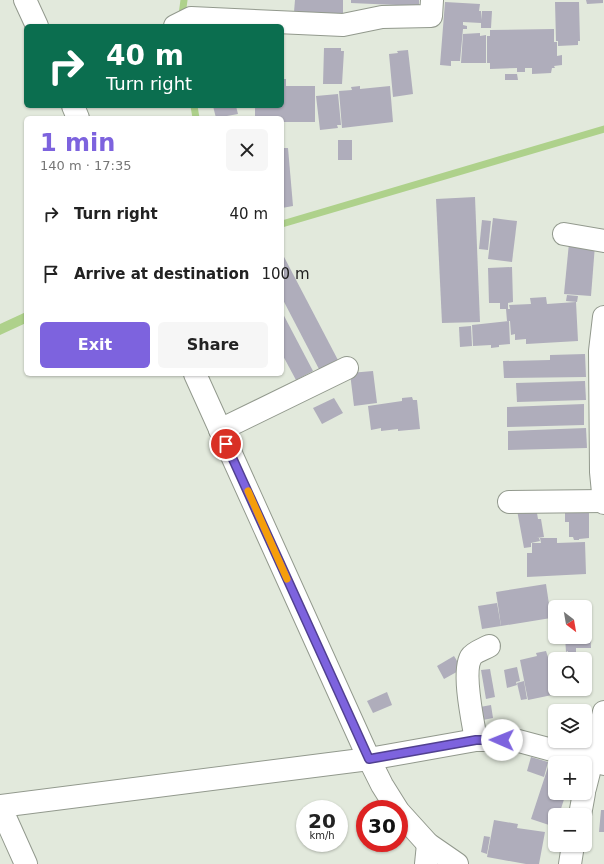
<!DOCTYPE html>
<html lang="en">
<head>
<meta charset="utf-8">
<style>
	:root { --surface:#fff; --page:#f6f6f6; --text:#222; --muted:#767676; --accent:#7d63de }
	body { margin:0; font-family:"DejaVu Sans",sans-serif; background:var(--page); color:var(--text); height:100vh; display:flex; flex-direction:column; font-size:15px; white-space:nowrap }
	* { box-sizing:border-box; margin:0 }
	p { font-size:13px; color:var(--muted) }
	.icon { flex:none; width:22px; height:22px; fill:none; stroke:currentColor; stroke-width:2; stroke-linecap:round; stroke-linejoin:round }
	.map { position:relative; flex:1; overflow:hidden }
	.side { position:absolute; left:24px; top:116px; width:260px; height:260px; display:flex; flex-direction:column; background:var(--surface); border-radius:6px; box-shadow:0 1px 3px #0004 }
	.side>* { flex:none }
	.top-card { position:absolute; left:24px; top:24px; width:260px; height:84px; border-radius:6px; box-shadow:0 1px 3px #0004; background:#0b6e4f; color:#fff; overflow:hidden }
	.needle { width:26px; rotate:149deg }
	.fabs { position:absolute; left:548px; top:600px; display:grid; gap:8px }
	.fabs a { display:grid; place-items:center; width:44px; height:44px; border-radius:6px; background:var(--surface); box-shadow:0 1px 3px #0004; font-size:20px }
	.speed { position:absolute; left:296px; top:800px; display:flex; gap:8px; font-size:20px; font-weight:700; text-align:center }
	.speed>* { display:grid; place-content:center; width:52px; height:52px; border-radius:50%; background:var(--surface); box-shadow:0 1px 3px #0004; line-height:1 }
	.speed small { font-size:10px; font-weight:400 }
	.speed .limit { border:6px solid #d22; background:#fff; color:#111 }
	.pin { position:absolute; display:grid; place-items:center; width:34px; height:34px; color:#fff; margin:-17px; border:2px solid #fff; border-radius:50%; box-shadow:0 1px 4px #0007 }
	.me { position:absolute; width:44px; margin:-22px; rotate:271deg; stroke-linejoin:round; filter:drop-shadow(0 0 3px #0008) }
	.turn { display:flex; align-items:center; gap:14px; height:84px; padding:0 16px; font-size:18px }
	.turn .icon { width:52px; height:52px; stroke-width:2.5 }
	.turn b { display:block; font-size:28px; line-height:34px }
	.round { display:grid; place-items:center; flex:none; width:42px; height:42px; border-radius:6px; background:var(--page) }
	.summary { display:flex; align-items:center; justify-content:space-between; height:68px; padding:0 16px }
	h1 { font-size:24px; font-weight:700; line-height:30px; color:var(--accent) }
	.button { display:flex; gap:8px; margin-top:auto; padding:8px 16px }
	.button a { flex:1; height:46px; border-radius:6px; background:var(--accent); color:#fff; font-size:16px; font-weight:700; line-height:46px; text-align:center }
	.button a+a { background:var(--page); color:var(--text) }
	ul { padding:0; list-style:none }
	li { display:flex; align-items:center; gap:12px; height:60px; padding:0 16px }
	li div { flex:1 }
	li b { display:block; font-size:15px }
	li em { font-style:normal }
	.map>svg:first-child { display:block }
</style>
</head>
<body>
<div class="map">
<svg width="604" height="864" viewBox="0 0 604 864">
	<rect width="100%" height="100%" fill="#e2e9dc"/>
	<path fill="#aed18b" d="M26 312V323L0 335V324Z"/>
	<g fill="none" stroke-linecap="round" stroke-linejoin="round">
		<g stroke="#aed18b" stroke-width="7">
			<path d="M182 15 184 0"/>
			<path d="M194 106 196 118"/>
			<path d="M282 224 604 129"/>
		</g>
	</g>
	<g fill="#afadbb">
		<path d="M295 0H343V14L294 12Z"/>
		<path d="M351 0H419V6L351 3Z"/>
		<path d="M586 0H603V3L587 4Z"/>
		<path d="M445 2 480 4 479 11H481V20L482 11H492L491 28H481V23L463 22V25L467 26V29H463L460 61H451V66L440 65Z"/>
		<path d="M555 2H579L580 41H578V45L558 46V41H556Z"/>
		<path d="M554 29V42H557V56L562 55V65L554 66 555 68H552L551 73 532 74V68H525V72H517V68L490 69V63H487V36H490V30Z"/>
		<path d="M480 33V36L486 35V63H461L463 34Z"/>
		<path d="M324 48H341V51H344L342 84H323Z"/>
		<path d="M408 50 413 94 393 97 389 54 398 53 397 51Z"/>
		<path d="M505 74H517L518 80H505Z"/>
		<path d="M282 79H286V86H315V122H282V118H255V106H282Z"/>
		<path d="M360 86V89L390 86 393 122 342 128 339 91 352 90 351 87Z"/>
		<path d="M338 94 341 125H337L338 128 320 130 316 96Z"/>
		<path d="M213 106H236L238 114 216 118Z"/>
		<rect x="338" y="140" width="14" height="20"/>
		<path d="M282 148H288L293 206 282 208Z"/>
		<path d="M475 197 480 322 442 323 436 199Z"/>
		<path d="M493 218 517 221 512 262 488 259Z"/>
		<path d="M482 220 491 221 488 250 479 249Z"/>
		<path d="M569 243 595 245 591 296 564 294Z"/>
		<path d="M282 253 339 362 320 371 282 298Z"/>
		<path d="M512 267 513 302 508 303V309H510L509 305 531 304 530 298 546 297 547 304 576 302 578 341 526 344V339L515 340V334L511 335 510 321H507L506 309H500V303H489L488 268Z"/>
		<path d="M567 295 578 296 577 302 566 301Z"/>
		<path d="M282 312 313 371 296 380 282 354Z"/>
		<path d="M509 321 510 344 499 345V347L491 348V345L473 346 472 325Z"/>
		<path d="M471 326 472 346 460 347 459 327Z"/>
		<path d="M585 354 586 377 504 378 503 361 550 360V355Z"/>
		<path d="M373 371 377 403 354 406 350 373Z"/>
		<path d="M585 381 586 400 517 402 516 383Z"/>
		<path d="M412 397 413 400H417L420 429 398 431V429L381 431V428L371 430 368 406 402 401V398Z"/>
		<path d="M334 398 343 413 322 424 313 408Z"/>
		<path d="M584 404V425L507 427V407Z"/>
		<path d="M586 428 587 448 508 450V431Z"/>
		<path d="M536 507 538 519H541L544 537 537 538H539L540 541 531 543V547L524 548 517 510Z"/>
		<path d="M565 508H589V538L579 539V540H574L573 537H569V522H565Z"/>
		<path d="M540 538H557V543L585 542 586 574 527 577V553H532V543H541Z"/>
		<path d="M546 584 551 618 501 626 496 592Z"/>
		<path d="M497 603 501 626 482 629 478 606Z"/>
		<path d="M585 613H589L591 648H576V653H568V651L566 652 565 637H585Z"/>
		<path d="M546 651 549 660 555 659V689L576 690 528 700 520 660 537 656 536 653Z"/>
		<path d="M581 653 583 659H558V658Z"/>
		<path d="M454 656 462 669 444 679 437 666Z"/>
		<path d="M517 667 520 681 516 682 517 685 507 688 504 670Z"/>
		<path d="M490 669 495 697 486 699 481 670Z"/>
		<path d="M524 681 527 699 521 700 517 683Z"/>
		<path d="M387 692 392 705 373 713 367 701Z"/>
		<path d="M491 705 493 718 483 720 480 707Z"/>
		<path d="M531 757 548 762 544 777 527 771Z"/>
		<path d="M550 761 555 763V793H566L559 815H555V827L531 819Z"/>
		<path d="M601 810H604V832H599Z"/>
		<path d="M494 820 518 824 517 828 545 832 539 864H526L487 857Z"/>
		<path d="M484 836 490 837 487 854 481 852Z"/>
	</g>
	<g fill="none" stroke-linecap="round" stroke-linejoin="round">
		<defs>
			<g id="minor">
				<path d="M25 0 37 26"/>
				<path d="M175 26 191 18 343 25 382 17 431 16 432 0"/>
				<path d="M73 106 78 118"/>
				<path d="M564 234 604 241"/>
				<path d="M604 317 600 351 601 472 604 503"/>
				<path d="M195 374 369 759 382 785 397 809"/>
				<path d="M220 430 347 368"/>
				<path d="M509 502 604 501"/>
				<path d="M476 740C473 722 462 672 471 657 474 652 484 649 489 646"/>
				<path d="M585 788 604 712"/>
				<path d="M399 812 428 844 457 864"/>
				<path d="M580 815 584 793"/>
				<path d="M26 864 0 806 369 759 476 740H515L604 764"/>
				<path d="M426 864 428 844"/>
				<path d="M570 864 573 845"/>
			</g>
		</defs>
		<use href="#minor" stroke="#92998d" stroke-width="24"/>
		<use href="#minor" stroke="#fff" stroke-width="22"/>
	</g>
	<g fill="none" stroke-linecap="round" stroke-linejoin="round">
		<defs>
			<path id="route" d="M226 444 369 759 476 740H502"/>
		</defs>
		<use href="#route" stroke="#514090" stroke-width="10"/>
		<use href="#route" stroke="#7d63de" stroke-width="7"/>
		<path stroke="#f59e0b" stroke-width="7" d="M248 491 287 579"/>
	</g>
</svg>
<div class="fabs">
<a><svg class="needle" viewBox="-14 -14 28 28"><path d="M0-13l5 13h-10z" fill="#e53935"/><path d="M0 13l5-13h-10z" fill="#767676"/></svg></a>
<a><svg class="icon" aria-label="search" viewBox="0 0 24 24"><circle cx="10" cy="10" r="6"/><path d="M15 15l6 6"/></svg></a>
<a><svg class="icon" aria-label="layers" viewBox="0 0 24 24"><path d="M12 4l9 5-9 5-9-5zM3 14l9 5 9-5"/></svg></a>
<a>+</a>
<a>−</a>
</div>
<div class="speed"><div>20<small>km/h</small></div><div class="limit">30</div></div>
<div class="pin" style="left:226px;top:444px;background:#d93025"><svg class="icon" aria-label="arrive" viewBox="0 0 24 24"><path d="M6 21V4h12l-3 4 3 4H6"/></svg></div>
<svg class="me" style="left:502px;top:740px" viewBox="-20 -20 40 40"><circle r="19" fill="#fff"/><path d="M0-13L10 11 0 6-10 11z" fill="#7d63de"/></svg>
<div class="top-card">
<div class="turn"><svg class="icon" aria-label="right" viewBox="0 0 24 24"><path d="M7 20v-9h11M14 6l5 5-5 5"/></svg><div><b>40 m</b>Turn right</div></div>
</div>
<section class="side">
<div class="summary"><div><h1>1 min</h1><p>140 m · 17:35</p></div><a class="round"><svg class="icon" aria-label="close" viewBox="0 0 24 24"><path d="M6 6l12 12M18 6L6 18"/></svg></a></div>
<ul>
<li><svg class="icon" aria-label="right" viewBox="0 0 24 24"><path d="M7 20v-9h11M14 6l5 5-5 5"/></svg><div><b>Turn right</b></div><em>40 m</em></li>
<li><svg class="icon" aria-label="arrive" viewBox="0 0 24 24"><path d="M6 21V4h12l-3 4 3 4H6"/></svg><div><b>Arrive at destination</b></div><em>100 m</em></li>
</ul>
<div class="button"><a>Exit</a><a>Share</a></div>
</section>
</div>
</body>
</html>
